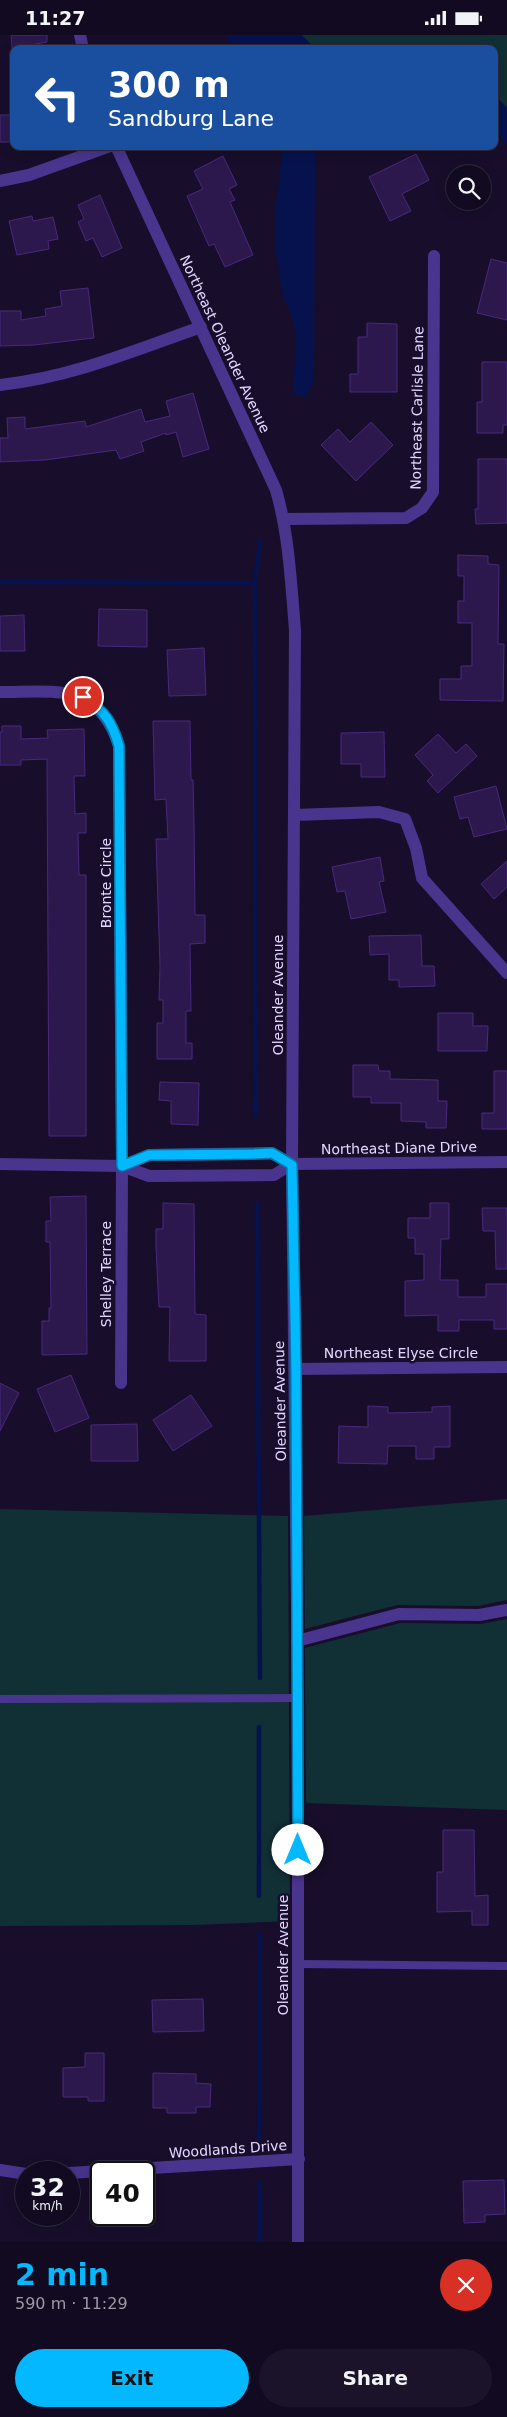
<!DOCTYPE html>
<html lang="en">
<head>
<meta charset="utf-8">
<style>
	:root { --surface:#120a20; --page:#1b1329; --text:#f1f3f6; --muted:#9c9aa5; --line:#312b3e; --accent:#04b8ff }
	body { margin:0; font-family:"DejaVu Sans",sans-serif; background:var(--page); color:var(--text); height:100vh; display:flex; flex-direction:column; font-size:19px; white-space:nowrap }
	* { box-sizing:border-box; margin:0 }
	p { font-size:16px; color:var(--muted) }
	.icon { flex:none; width:28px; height:28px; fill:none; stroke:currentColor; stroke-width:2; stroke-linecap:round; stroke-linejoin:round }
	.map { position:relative; height:2207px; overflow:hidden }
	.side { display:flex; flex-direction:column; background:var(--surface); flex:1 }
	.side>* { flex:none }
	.guide { position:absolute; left:10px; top:10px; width:488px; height:105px; border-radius:10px; box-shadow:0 2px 12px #0003,0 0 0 1px var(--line); background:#1a4fa0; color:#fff; overflow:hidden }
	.controls { position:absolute; left:446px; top:130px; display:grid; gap:10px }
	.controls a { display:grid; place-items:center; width:45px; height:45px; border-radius:50%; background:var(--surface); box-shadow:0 2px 12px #0003,0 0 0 1px var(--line); font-size:25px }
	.speed { position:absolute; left:15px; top:2126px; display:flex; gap:10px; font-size:25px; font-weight:700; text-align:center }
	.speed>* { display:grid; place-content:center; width:65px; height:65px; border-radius:50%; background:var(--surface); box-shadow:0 2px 12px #0003,0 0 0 1px var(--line); line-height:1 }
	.speed small { font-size:12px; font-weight:400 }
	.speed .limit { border:2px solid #111; border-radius:8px; background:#fff; color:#111 }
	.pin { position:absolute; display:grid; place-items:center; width:42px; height:42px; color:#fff; margin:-21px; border:2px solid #fff; border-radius:50%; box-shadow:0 1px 5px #0007 }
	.me { position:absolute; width:55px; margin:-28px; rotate:0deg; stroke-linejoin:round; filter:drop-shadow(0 0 4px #0008) }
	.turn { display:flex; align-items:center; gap:18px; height:105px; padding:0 15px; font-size:22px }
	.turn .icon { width:65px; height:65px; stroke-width:2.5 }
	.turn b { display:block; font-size:35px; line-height:42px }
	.round { display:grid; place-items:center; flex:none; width:52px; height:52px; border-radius:26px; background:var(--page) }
	.summary { display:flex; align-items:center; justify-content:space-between; height:85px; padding:0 15px }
	h1 { font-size:30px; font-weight:700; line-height:38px; color:var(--accent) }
	.action { display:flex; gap:10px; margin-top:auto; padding:10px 15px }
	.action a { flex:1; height:58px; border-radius:30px; background:var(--accent); color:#111; font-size:20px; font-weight:700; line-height:58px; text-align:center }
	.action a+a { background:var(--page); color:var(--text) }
	.status { display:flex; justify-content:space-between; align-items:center; height:35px; padding:0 25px; background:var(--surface); direction:ltr }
	.status svg { height:14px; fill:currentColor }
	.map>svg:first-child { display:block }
</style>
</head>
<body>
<div class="status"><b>11:27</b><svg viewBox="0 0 49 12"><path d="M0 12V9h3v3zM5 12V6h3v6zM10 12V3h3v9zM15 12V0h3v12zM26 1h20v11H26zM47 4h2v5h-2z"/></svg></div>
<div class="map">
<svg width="507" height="2207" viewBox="0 0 507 2207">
	<rect width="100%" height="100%" fill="#180e2b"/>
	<g fill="#113036">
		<path d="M271 0H507V90L494 82V14H274Z"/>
		<path d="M507 1464V1565L478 1571 397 1570 305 1594 304 1481Z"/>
		<path d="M0 1474 288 1481 290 1886 192 1890 0 1891Z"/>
		<path d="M507 1584V1775L306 1768 305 1613 400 1588 481 1589Z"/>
	</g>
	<g fill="#06124d">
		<path d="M226 0H302L316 14H232Z"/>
		<path d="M494 59 507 73V111L503 105 494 98Z"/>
		<path d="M280 111H315L314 345 306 362 293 360 296 303 292 281 282 259 276 217V169L282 126Z"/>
	</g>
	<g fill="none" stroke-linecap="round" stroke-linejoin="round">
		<g stroke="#06124d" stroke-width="4.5">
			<path d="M0 547 255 548"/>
			<path d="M256 1081 255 548 260 506"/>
			<path d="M257 1169 260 1643"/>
			<path d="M259 1861V1692"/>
			<path d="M259 2110 260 1899"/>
			<path d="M260 2148V2207"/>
		</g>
	</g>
	<g fill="#2d184e" stroke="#48287c">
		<path d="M11 0H47V7L12 13Z"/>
		<rect x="0" y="80" width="14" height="27"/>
		<path d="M416 119 429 145 402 159 411 176 390 186 369 142Z"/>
		<path d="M223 121 237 150 229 154 235 165 230 167 253 220 225 232 214 209 209 211 187 161 203 154 194 136Z"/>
		<path d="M100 160 122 213 102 222 93 203 86 206 78 187 84 184 78 170Z"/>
		<path d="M32 181 33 186 53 182 58 204 48 206 49 214 17 220 9 186Z"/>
		<path d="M491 224 507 228V285L477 278Z"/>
		<path d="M88 253 94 303 34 310 0 311V276H21V285L46 281 45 274 62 271 60 256Z"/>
		<path d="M367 288 397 289V357H350V339H358V302H367Z"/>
		<path d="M482 327H507V390H503V398H477V367H482Z"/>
		<path d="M193 358 209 414 183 422 176 397 166 400V398L141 407 144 416 120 424 116 415 45 425 0 427V403H8L7 383 25 382V394L85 386 86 392 141 374 145 387 170 381 166 366Z"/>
		<path d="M371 387 393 410 356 446 321 410 338 394 350 407Z"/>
		<path d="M478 424H507V488L476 489 475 474H478Z"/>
		<path d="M458 520 488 521V529L499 530 498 609H504L503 666 440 665V644H461V631H472V588H458V566H464V541H458Z"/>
		<path d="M99 574 147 575V612L98 611Z"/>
		<path d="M24 580 25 616H0V581Z"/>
		<path d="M204 613 206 660 169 661 167 615Z"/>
		<path d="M153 686H190L191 745H193L194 787 195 880H205V908L190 909 191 976H186V1008H192V1024H157V988H163V965H159L160 931 156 804H168L166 764 155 765Z"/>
		<path d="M2 691H21V704L48 703 47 695 84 694 85 741H74L75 779 86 778V798H78L79 840H86V1101H49L47 724 21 725V730H0V697H2Z"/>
		<path d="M384 697 385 742H361V729H341V698Z"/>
		<path d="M438 699 456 718 466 709 477 721 438 758 427 746 433 740 415 720Z"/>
		<path d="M496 751 507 794 474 802 468 782 460 784 454 762Z"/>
		<path d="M380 822 384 846 379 847 386 877 351 884 345 856 337 857 332 832Z"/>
		<path d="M507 826V852L494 864 481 849Z"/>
		<path d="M421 900 422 931H434L435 951 399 952V945H389V919L370 920 369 901Z"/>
		<path d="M438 978H473V991H488L487 1016H438Z"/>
		<path d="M353 1030H378L379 1036H390V1044L438 1045V1066H447L446 1093H426V1087L401 1086V1068H371V1062H353Z"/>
		<path d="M494 1036H507V1094H482V1078H494Z"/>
		<path d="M160 1047 199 1048 198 1090 171 1089V1066L159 1065Z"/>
		<path d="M86 1161 87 1319 42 1320V1286H49V1273H51L50 1207H46V1186H51L50 1162Z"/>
		<path d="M163 1168 194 1169 195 1279 206 1280V1326H169L170 1272H159L156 1213V1194H163Z"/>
		<path d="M430 1168H449V1204H441L440 1245H458V1262H486V1249H507V1294H494V1285H459V1296H438V1280L405 1281V1246L424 1245V1219H415V1203H408V1183H430Z"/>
		<path d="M482 1173H507V1234H496L495 1196H483Z"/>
		<path d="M71 1340 89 1383 55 1397 37 1354Z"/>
		<path d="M0 1348 19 1358 0 1396Z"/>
		<path d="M191 1360 212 1391 173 1416 153 1385Z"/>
		<path d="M368 1371 388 1372V1378L432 1377V1372L450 1371V1412H434V1424H416V1411H388L387 1429 338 1428 339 1391 368 1392Z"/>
		<path d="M137 1389 138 1426H91V1390Z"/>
		<path d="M443 1795H474L475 1861 488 1860V1890H472V1876L437 1877V1837H443Z"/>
		<path d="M203 1964 204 1996 153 1997 152 1965Z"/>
		<path d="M85 2018H104V2066H88V2062H63V2033L85 2032Z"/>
		<path d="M153 2038 196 2039V2048L211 2049 210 2072H196V2078H167V2073H153Z"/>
		<path d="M504 2145 505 2179 485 2180V2187L464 2188 463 2146Z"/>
	</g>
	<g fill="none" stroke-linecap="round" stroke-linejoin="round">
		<g stroke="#49358e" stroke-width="8">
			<path d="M0 1664 298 1663"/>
			<path d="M298 1929 507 1931"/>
		</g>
		<g stroke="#49358e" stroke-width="12">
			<path d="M0 146 29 140 110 111"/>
			<path d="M0 350C72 342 133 316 201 292"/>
			<path d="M285 484 406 483 422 473 433 457 434 221"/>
			<path d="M0 657C55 657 99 647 119 711L122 1131 121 1348"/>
			<path d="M295 780 379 777 405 784 416 813 422 843 507 938"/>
			<path d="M0 1129 122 1131 149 1141 274 1140 292 1129 507 1127"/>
			<path d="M122 1131 149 1120 271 1118 292 1129"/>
			<path d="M295 1334 507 1332"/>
			<path d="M297 1606 399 1579 479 1580 507 1575"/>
			<path d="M0 2135 26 2139"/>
			<path d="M69 2138 299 2124"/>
		</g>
		<g stroke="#49358e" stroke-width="12">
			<path d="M80 0 83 14"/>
			<path d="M116 111 276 455C289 500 291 548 295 595L292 1129 298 1663V2207"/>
		</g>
	</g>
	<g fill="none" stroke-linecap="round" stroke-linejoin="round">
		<defs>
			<path id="route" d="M83 662C105 676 112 687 119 711L122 1131 149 1120 254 1119 272 1118 292 1130 296 1334 298 1815"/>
		</defs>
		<use href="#route" stroke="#0378a6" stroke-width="12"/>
		<use href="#route" stroke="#04b8ff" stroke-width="9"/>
	</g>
	<g text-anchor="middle" stroke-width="5" stroke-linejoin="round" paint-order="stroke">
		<g font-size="14" fill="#e4d8ff" stroke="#180e2b">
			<text transform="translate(225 309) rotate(65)" y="5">Northeast Oleander Avenue</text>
			<text transform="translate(417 373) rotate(-89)" y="5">Northeast Carlisle Lane</text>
			<text transform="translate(106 848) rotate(-90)" y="5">Bronte Circle</text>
			<text transform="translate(278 960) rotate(-90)" y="5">Oleander Avenue</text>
			<text transform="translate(399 1113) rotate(-1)" y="5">Northeast Diane Drive</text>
			<text transform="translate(106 1239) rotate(-90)" y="5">Shelley Terrace</text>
			<text x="401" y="1323">Northeast Elyse Circle</text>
			<text transform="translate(280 1366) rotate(-91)" y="5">Oleander Avenue</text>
			<text transform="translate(283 1920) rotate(-90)" y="5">Oleander Avenue</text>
			<text transform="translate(228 2114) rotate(-4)" y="5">Woodlands Drive</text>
		</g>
	</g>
</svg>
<div class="controls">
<a><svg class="icon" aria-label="search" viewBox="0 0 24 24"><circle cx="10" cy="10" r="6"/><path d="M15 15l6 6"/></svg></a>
</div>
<div class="speed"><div>32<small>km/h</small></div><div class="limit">40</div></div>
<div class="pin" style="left:83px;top:662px;background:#d93025"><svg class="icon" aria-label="arrive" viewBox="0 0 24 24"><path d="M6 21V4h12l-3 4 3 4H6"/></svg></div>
<svg class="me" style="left:298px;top:1815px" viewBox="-20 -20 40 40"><circle r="19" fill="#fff"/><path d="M0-13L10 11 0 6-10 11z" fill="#04b8ff"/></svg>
<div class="guide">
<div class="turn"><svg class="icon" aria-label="left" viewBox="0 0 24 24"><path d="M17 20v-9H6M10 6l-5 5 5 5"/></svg><div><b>300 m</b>Sandburg Lane</div></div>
</div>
</div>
<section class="side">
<div class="summary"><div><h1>2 min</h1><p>590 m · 11:29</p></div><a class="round" style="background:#d93025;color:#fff"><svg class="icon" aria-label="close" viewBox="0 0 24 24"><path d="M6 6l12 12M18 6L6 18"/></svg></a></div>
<div class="action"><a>Exit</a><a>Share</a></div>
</section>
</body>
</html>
